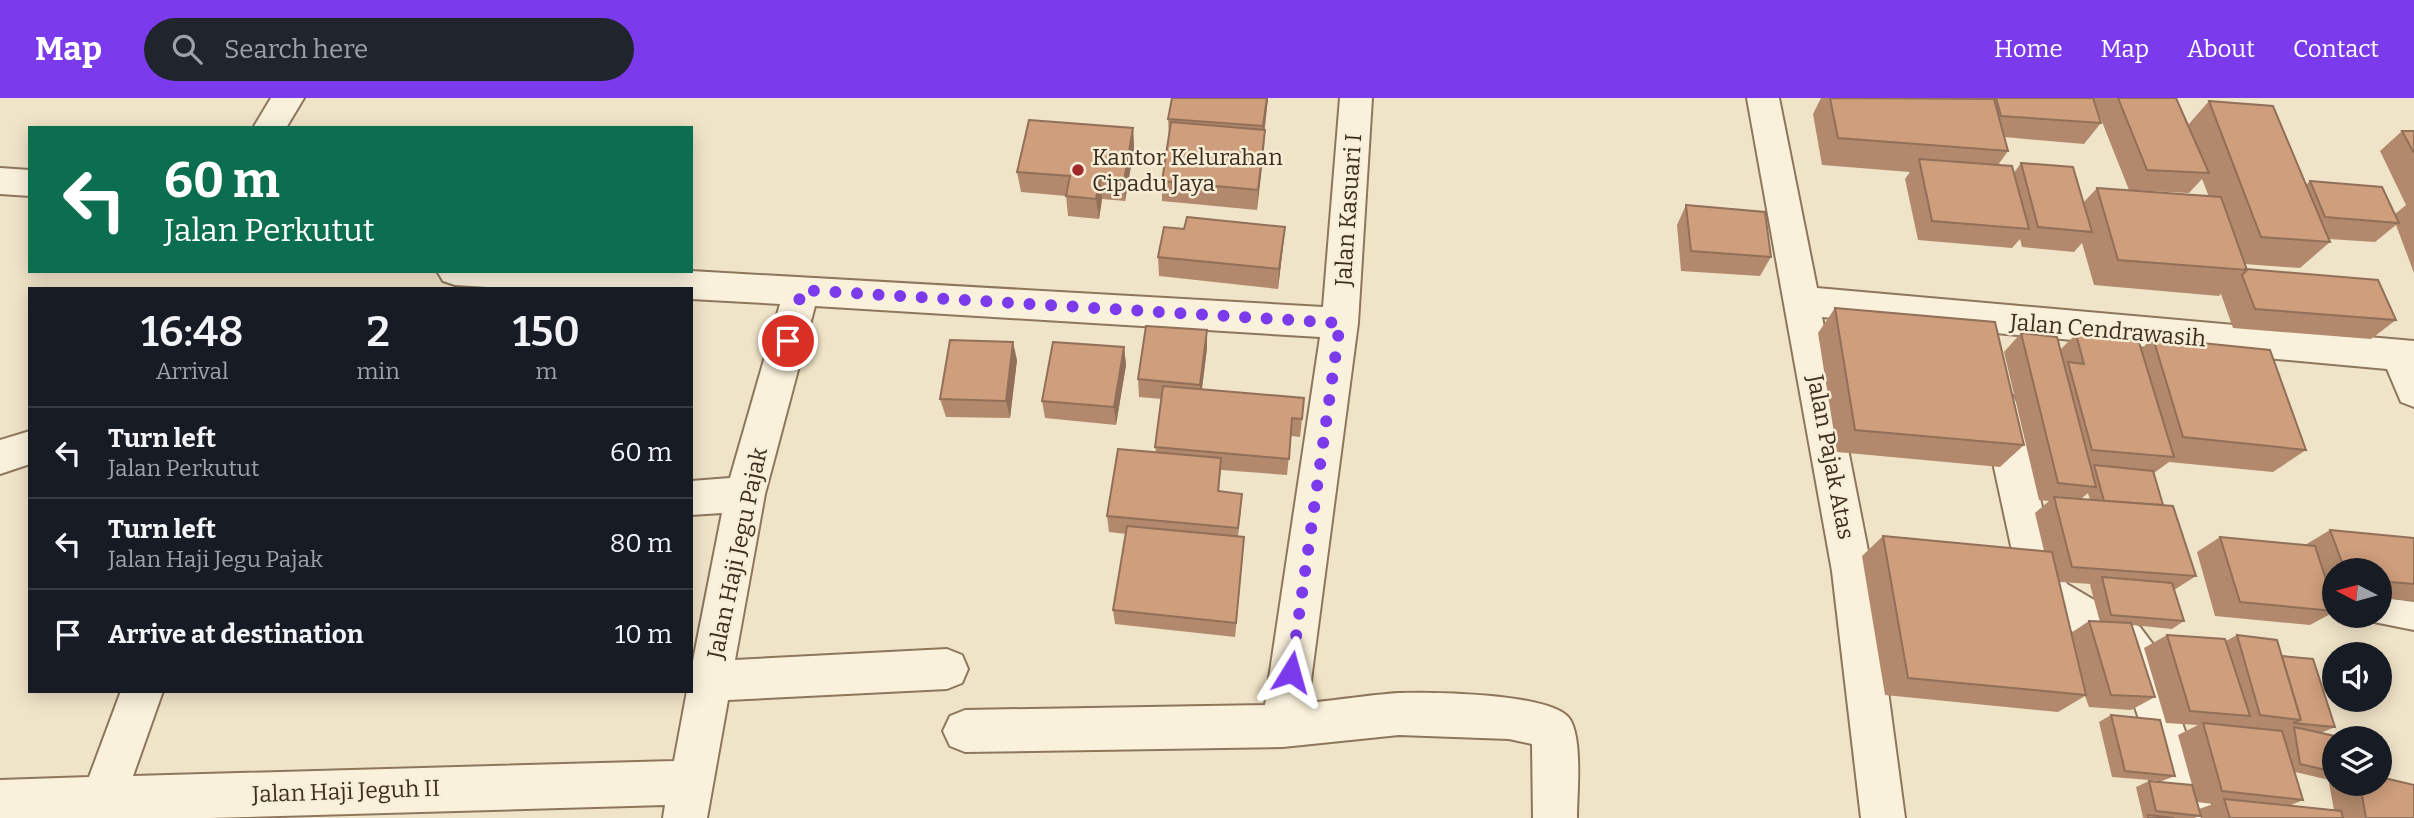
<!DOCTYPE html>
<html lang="en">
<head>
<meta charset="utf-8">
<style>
	:root { --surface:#171b24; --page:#20242c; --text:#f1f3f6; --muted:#9ea1a6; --line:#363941; --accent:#7c3aed }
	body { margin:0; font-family:Bitter,serif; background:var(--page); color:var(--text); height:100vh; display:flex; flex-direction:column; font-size:26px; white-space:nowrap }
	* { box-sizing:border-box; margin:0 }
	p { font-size:23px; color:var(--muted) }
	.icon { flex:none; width:38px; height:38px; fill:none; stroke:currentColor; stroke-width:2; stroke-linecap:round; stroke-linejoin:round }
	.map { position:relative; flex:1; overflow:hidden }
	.drawer { position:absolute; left:28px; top:189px; width:665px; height:406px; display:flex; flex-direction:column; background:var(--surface); border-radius:0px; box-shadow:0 4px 18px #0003 }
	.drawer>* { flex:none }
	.top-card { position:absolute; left:28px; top:28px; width:665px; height:147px; border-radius:0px; box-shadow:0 4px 18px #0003; background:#0b6e4f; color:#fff; overflow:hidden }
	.needle { width:46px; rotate:276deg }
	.tools { position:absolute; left:2322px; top:460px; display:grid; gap:14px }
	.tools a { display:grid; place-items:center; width:70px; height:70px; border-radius:50%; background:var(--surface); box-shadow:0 4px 18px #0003; font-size:35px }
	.pin { position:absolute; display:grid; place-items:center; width:60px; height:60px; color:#fff; margin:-30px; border:4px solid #fff; border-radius:50%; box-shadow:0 2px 7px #0007 }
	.me { position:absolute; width:77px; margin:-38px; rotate:8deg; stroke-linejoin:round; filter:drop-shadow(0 0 5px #0008) }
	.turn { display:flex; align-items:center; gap:24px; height:147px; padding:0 21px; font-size:32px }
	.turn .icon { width:91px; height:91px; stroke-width:2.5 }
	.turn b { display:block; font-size:49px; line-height:60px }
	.eta { display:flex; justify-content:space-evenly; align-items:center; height:119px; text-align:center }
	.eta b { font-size:42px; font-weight:600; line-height:49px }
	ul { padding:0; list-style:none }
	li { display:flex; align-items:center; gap:21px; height:91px; padding:0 21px; border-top:2px solid var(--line) }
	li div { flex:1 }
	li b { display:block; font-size:26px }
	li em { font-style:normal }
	header { display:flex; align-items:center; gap:42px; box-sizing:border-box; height:98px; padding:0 35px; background:var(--accent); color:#fff }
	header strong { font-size:33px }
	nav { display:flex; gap:38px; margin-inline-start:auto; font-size:24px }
	.search { width:490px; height:63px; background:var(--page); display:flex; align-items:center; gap:18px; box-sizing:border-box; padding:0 24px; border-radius:38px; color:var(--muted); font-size:26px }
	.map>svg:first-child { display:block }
</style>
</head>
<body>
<header>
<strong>Map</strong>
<div class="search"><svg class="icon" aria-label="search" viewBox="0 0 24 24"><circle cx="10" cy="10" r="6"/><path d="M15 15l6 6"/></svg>Search here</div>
<nav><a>Home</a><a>Map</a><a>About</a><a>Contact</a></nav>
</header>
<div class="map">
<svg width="2414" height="720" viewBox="0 0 2414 720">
	<rect width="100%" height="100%" fill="#f0e4c8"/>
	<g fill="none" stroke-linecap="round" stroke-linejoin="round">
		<defs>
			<path id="service" d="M2385 500 2414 504V532L2374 524 2372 518H2380V502Z"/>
			<g id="minor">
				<path d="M271 0H304L286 30H253Z"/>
				<path d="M1340 0H1372L1358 225 1308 605C1338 602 1368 597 1398 595 1430 594 1550 595 1569 620 1583 639 1577 696 1577 720H1533L1532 646 1509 641 1399 637 1283 649 965 654 950 648 943 633 950 618 965 612 1265 607 1320 239 815 208 765 396 735 562 947 551 962 557 968 571 962 585 947 591 728 602 707 720H663L665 707 209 720H0V682L89 679 121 593H163L133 678 674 663 687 593H691V573L722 415 691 417V383L730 380 780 206 691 201V191H518L455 187 443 183 437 173H691L1323 209Z"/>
				<path d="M1747 0H1779L1817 190 2414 243V309L2401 304 2387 271 1822 219 1872 473 1905 720H1861L1832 473Z"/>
				<path d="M0 70 30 72V98L0 96Z"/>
				<path d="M2000 293 2013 298 2019 309 2051 448 2067 486 2140 529 2155 549 2216 720H2172L2123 573 2110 557 2038 512 2011 448 1981 309 1987 298Z"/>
				<path d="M30 333V366L0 376V342Z"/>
			</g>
		</defs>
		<use href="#service" stroke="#8d765c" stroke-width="4"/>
		<use href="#minor" stroke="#8d765c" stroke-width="4"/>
		<use href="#service" fill="#faf1dc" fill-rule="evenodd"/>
		<use href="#minor" fill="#faf1dc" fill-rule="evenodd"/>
	</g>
	<g fill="#b2896c" fill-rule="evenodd">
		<path d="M1268 0 1257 112 1162 103V83L1169 38 1168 21Z"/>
		<path d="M1821 0H2176L2188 27 2209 3 2306 87 2310 83 2395 116 2406 107 2380 53 2402 33H2414V175L2396 127 2375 144 2329 141 2330 144 2300 170 2244 166 2246 171 2396 222 2371 241 2233 230 2221 196 2219 198 2094 187 2082 145 2074 154 2022 149 2020 141 2012 150 1918 142 1905 81 1910 74 1822 67 1813 16ZM2093 1 2129 92 2189 95 2202 81 2209 99 2097 90 2083 105 2021 65 2014 75 1998 67 2008 53 2004 39 2084 46 2101 25Z"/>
		<path d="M1133 30 1134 50 1125 103 1102 101 1099 121 1068 118 1066 98 1021 94 1017 74Z"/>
		<path d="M1686 107 1771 159 1760 178 1681 173 1677 127Z"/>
		<path d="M1285 129 1278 191 1159 178 1158 159Z"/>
		<path d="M1835 210 2024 347 2000 369 1837 354 1818 235Z"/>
		<path d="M2021 235 2060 252 2076 236 2141 251 2153 240 2306 352 2273 374 2169 364 2154 375 2163 407 2196 478 2174 492 2184 523 2172 531 2132 527 2155 599 2131 612 2089 609 2085 598 2058 614 1885 597 1862 458 1883 438 2044 453 2035 415 2049 403 2039 402 2004 254ZM2088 395 2090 402 2081 401ZM2059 484 2091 486 2090 487 2100 524 2089 523 2071 535Z"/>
		<path d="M1124 249 1126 267 1116 327 1045 320 1042 303Z"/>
		<path d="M1207 250 1202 292 1302 321 1300 339 1291 338 1287 377 1221 372 1219 394 1241 412 1238 439H1244L1235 539 1115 526 1113 512 1126 436 1109 434 1107 418 1156 354 1155 349 1162 301 1139 299 1138 281Z"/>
		<path d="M1017 262 1010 320 946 319 940 301Z"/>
		<path d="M2330 432 2414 440V503L2380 500V472H2334V496L2331 495 2334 506V514L2310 527 2215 518 2197 454 2220 439 2305 447Z"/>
		<path d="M2167 537 2226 543 2237 537 2282 558 2335 629 2321 635 2334 640V683L2295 674 2303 702 2289 708 2334 712 2329 685 2334 683V686H2380L2414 720H2201L2200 718 2194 720H2141L2145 719H2143L2136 689 2149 683 2192 687 2178 637 2198 627 2166 625 2144 550ZM2197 704 2213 706 2199 711Z"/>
		<path d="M2111 617 2175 678 2162 683 2112 679 2099 624Z"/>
	</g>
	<g fill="#916f58">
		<path d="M1267 0H1268L1262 48 1263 28Z"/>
		<path d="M1133 30 1134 50 1125 103 1124 83Z"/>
		<path d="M1265 32 1264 52 1257 112 1258 92Z"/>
		<path d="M1100 81 1102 101 1099 121 1096 101Z"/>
		<path d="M1285 129 1283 149 1278 191 1279 171Z"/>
		<path d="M1207 232V250L1200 304V287Z"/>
		<path d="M1013 244 1017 262 1010 320 1006 303Z"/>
		<path d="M1124 249 1126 267 1116 327 1114 309Z"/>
		<path d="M1244 439 1243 455 1235 539 1236 525Z"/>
	</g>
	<g fill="#cf9f7d" stroke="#916f58" stroke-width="2">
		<path d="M1172 0H1267L1263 28 1168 21Z"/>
		<path d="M1830 0 1994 1 2008 53 1838 40Z"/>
		<path d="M1996 0H2093L2101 25 2001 18Z"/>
		<path d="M2118 0H2176L2209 75 2147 72Z"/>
		<path d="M2209 3 2273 8 2330 144 2261 139Z"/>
		<path d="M1029 22 1133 30 1124 83 1100 81 1096 101 1066 98 1070 78 1017 74Z"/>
		<path d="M1171 24 1265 32 1258 92 1162 83Z"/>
		<path d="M2402 33H2414V55Z"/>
		<path d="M1919 61 2012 68 2029 131 1932 123Z"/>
		<path d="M2021 65 2073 69 2092 134 2038 129Z"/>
		<path d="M2310 83 2382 89 2399 125 2325 119Z"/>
		<path d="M2097 90 2221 99 2247 172 2118 162Z"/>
		<path d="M1686 107 1765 114 1771 159 1691 153Z"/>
		<path d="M1187 119 1285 129 1279 171 1158 159 1164 129 1184 131Z"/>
		<path d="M2246 171 2378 182 2396 222 2255 211 2242 177 2247 172Z"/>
		<path d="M1835 210 1995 224 2024 347 1855 332Z"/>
		<path d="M1146 228 1207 232 1200 287 1138 281Z"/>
		<path d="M2021 235 2057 239 2096 389 2058 385Z"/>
		<path d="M2076 236 2138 241 2174 359 2092 352 2068 264 2084 266Z"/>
		<path d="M2153 240 2270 252 2306 352 2183 339Z"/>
		<path d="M950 242 1013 244 1006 303 940 301Z"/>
		<path d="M1053 244 1124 249 1114 309 1042 303Z"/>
		<path d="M1163 288 1304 300 1302 321 1292 320 1289 361 1155 349Z"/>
		<path d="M1118 351 1221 360 1218 393 1242 396 1238 430 1107 418Z"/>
		<path d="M2094 367 2153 373 2163 407 2104 403Z"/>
		<path d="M2054 399 2173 408 2196 478 2072 469Z"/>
		<path d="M1127 428 1244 439 1236 525 1113 512Z"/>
		<path d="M2330 432 2414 440V486L2380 483V472H2345Z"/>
		<path d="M1883 438 2052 454 2086 597 1908 580Z"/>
		<path d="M2220 439 2315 448 2334 506V513L2240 504Z"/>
		<path d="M2102 479 2172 485 2184 523 2111 517Z"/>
		<path d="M2089 523 2131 525 2155 599 2111 597Z"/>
		<path d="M2167 537 2225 541 2250 618 2190 613Z"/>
		<path d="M2237 537 2277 542 2301 622 2260 617Z"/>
		<path d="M2282 558 2313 561 2335 629 2293 625 2301 622Z"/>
		<path d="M2111 617 2160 622 2175 678 2125 673Z"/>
		<path d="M2203 625 2282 633 2303 702 2222 693Z"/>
		<path d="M2294 629 2344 640H2334V674L2300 666Z"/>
		<path d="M2380 679 2414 687V720H2366L2360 686H2380Z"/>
		<path d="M2149 683 2192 687 2201 718 2156 713Z"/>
		<path d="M2224 701 2341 713 2343 720H2230Z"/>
		<path d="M2148 717 2174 720H2148Z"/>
	</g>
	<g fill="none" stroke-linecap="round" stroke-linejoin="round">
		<path stroke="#7c3aed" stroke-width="12" stroke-dasharray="0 21.6" d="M788 243 802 192 1340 225 1291 574"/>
	</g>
	<circle fill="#9e2a2b" stroke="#f7eed8" stroke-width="2.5" cx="1078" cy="72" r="7"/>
	<g text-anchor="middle" stroke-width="5" stroke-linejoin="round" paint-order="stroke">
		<g font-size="23" fill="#3d2e20" stroke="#f7eed8" text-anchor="start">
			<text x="1092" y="67">Kantor Kelurahan<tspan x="1092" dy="26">Cipadu Jaya</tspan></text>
		</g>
		<g font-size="23" fill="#3d2e20" stroke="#f7eed8">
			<text transform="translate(1348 112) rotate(-86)" y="8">Jalan Kasuari I</text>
			<text transform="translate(2108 232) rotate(5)" y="8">Jalan Cendrawasih</text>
			<text transform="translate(1831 359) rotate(79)" y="8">Jalan Pajak Atas</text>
			<text transform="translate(737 455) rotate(-78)" y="8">Jalan Haji Jegu Pajak</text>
			<text transform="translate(346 693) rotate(-2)" y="8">Jalan Haji Jeguh II</text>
		</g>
	</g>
</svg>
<div class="tools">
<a><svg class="needle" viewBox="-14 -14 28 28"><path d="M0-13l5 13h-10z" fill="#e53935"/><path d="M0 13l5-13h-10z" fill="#9ea1a6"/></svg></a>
<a><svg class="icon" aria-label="sound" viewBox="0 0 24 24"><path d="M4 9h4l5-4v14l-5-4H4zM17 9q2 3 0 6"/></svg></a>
<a><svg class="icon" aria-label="layers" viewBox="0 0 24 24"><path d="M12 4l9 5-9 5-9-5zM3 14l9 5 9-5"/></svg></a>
</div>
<div class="pin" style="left:788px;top:243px;background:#d93025"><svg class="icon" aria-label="arrive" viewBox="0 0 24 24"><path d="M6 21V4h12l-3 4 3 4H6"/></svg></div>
<svg class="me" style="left:1291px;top:574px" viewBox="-20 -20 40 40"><path d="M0-17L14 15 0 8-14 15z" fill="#7c3aed" stroke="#fff" stroke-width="4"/></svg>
<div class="top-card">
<div class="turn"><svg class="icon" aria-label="left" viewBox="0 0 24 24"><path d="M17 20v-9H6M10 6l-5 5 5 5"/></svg><div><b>60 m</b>Jalan Perkutut</div></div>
</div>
<section class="drawer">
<div class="eta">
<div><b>16:48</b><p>Arrival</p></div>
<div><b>2</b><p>min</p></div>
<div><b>150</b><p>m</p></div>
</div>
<ul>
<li><svg class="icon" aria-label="left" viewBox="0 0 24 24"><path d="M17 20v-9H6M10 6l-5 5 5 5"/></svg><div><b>Turn left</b><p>Jalan Perkutut</p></div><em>60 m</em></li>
<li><svg class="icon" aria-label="left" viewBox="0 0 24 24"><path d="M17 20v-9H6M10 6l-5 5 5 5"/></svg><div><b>Turn left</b><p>Jalan Haji Jegu Pajak</p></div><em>80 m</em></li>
<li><svg class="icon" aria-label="arrive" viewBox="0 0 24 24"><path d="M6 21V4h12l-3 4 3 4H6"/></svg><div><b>Arrive at destination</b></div><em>10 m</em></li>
</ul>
</section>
</div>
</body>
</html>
